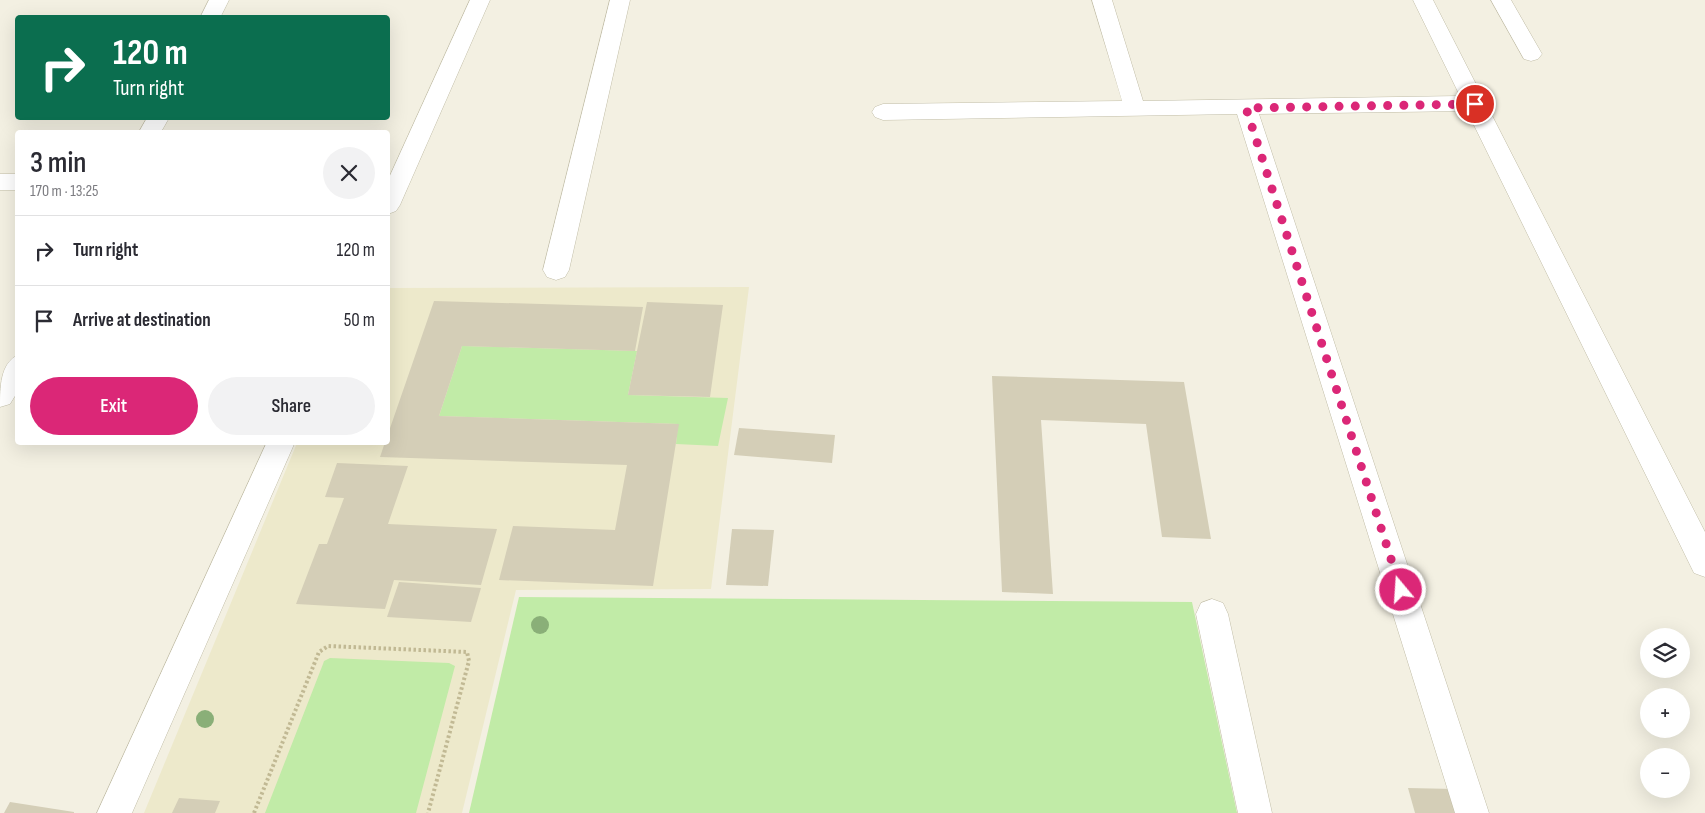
<!DOCTYPE html>
<html lang="en">
<head>
<meta charset="utf-8">
<style>
	:root { --surface:#fff; --page:#f2f2f3; --text:#2b2b33; --muted:#7c7c81; --line:#e1e1e2; --accent:#db2777 }
	body { margin:0; font-family:"Sofia Sans Condensed",sans-serif; background:var(--page); color:var(--text); height:100vh; display:flex; flex-direction:column; font-size:19px; white-space:nowrap }
	* { box-sizing:border-box; margin:0 }
	p { font-size:16px; color:var(--muted) }
	.icon { flex:none; width:28px; height:28px; fill:none; stroke:currentColor; stroke-width:2; stroke-linecap:round; stroke-linejoin:round }
	.map { position:relative; flex:1; overflow:hidden }
	.panel { position:absolute; left:15px; top:130px; width:375px; height:315px; display:flex; flex-direction:column; background:var(--surface); border-radius:5px; box-shadow:0 5px 20px #0002 }
	.panel>* { flex:none }
	.hud { position:absolute; left:15px; top:15px; width:375px; height:105px; border-radius:5px; box-shadow:0 5px 20px #0002; background:#0b6e4f; color:#fff; overflow:hidden }
	.controls { position:absolute; left:1640px; top:628px; display:grid; gap:10px }
	.controls a { display:grid; place-items:center; width:50px; height:50px; border-radius:50%; background:var(--surface); box-shadow:0 5px 20px #0002; font-size:25px }
	.pin { position:absolute; display:grid; place-items:center; width:42px; height:42px; color:#fff; margin:-21px; border:2px solid #fff; border-radius:50%; box-shadow:0 1px 5px #0007 }
	.me { position:absolute; width:55px; margin:-28px; rotate:342deg; stroke-linejoin:round; filter:drop-shadow(0 0 4px #0008) }
	.turn { display:flex; align-items:center; gap:18px; height:105px; padding:0 15px; font-size:22px }
	.turn .icon { width:65px; height:65px; stroke-width:2.5 }
	.turn b { display:block; font-size:35px; line-height:42px }
	.round { display:grid; place-items:center; flex:none; width:52px; height:52px; border-radius:26px; background:var(--page) }
	.headline { display:flex; align-items:center; justify-content:space-between; height:85px; padding:0 15px }
	h1 { font-size:30px; font-weight:600; line-height:38px }
	.button { display:flex; gap:10px; margin-top:auto; padding:10px 15px }
	.button a { flex:1; height:58px; border-radius:30px; background:var(--accent); color:#fff; font-size:20px; font-weight:600; line-height:58px; text-align:center }
	.button a+a { background:var(--page); color:var(--text) }
	ul { padding:0; list-style:none }
	li { display:flex; align-items:center; gap:15px; height:70px; padding:0 15px; border-top:1px solid var(--line) }
	li div { flex:1 }
	li b { display:block; font-size:19px }
	li em { font-style:normal }
	.map>svg:first-child { display:block }
</style>
</head>
<body>
<div class="map">
<svg width="1705" height="813" viewBox="0 0 1705 813">
	<rect width="100%" height="100%" fill="#f3f0e2"/>
	<path fill="#ede9cb" d="M749 287 711 589 516 590 462 813H144L297 443 388 442V288Z"/>
	<g fill="#c1eba7">
		<path d="M462 346 637 351 628 395 728 398 718 446 676 444 678 424 439 416Z"/>
		<path d="M519 597 1192 602 1237 813H469Z"/>
		<path d="M330 658 449 663 455 666 416 813H265L323 664 324 661Z"/>
	</g>
	<g fill="#d4ceb7">
		<path d="M434 301 643 307 635 351 462 346 439 416 679 424 653 586 499 580 513 526 615 530 627 465 380 457 385 442H388V434Z"/>
		<path d="M647 302 723 305 710 397 628 395Z"/>
		<path d="M992 376 1184 382 1211 539 1162 537 1146 424 1041 420 1053 594 1002 592Z"/>
		<path d="M739 428 835 435 832 463 734 455Z"/>
		<path d="M337 463 408 466 388 524 497 529 481 585 394 580 385 609 296 604 319 544H327L344 498 325 497Z"/>
		<path d="M732 529 774 530 768 586 726 585Z"/>
		<path d="M399 582 481 588 471 622 387 617Z"/>
		<path d="M1408 788 1455 789 1462 813H1415Z"/>
		<path d="M179 798 220 801 215 813H172Z"/>
		<path d="M10 802 74 812V813H4Z"/>
	</g>
	<g fill="none" stroke-linecap="round" stroke-linejoin="round">
		<defs>
			<g id="street">
				<path d="M209 0H229L220 18H200Z"/>
				<path d="M470 0H490L400 205 396 211 388 214V180Z"/>
				<path d="M610 0H630L569 270 565 277 556 280 547 277 543 270Z"/>
				<path d="M1092 0H1112L1143 101 1460 96 1413 0H1433L1705 532V577L1694 573 1467 111 1259 114 1489 813H1455L1237 114 883 120 875 117 872 112 875 107 883 104 1122 101Z"/>
				<path d="M1491 0H1511L1542 54 1538 59 1531 61 1524 59Z"/>
				<path d="M147 118H169L161 132H139Z"/>
				<rect x="0" y="174" width="18" height="16"/>
				<path d="M18 355V391L10 404 0 407C0 388 0 363 18 355Z"/>
				<path d="M267 442H295L132 813H97Z"/>
				<path d="M1212 599 1223 603 1228 614 1272 813H1238L1196 614 1201 603Z"/>
			</g>
		</defs>
		<use href="#street" stroke="#c1bda7" stroke-width="1"/>
		<path stroke="#c1b994" stroke-width="4" stroke-dasharray="2.5 2.5" stroke-linecap="butt" d="M254 813 319 652 328 646 467 652 469 661 428 813"/>
		<use href="#street" fill="#fff" fill-rule="evenodd"/>
	</g>
	<g fill="#8aaf78">
		<circle cx="540" cy="625" r="9"/>
		<circle cx="205" cy="719" r="9"/>
	</g>
	<g fill="none" stroke-linecap="round" stroke-linejoin="round">
		<path stroke="#db2777" stroke-width="9" stroke-dasharray="0 16.2" d="M1401 590 1246 108 1475 104"/>
	</g>
</svg>
<div class="controls">
<a><svg class="icon" aria-label="layers" viewBox="0 0 24 24"><path d="M12 4l9 5-9 5-9-5zM3 14l9 5 9-5"/></svg></a>
<a>+</a>
<a>−</a>
</div>
<div class="pin" style="left:1475px;top:104px;background:#d93025"><svg class="icon" aria-label="arrive" viewBox="0 0 24 24"><path d="M6 21V4h12l-3 4 3 4H6"/></svg></div>
<svg class="me" style="left:1401px;top:590px" viewBox="-20 -20 40 40"><circle r="17" fill="#db2777" stroke="#fff" stroke-width="3"/><path d="M0-11L8 9 0 5-8 9z" fill="#fff"/></svg>
<div class="hud">
<div class="turn"><svg class="icon" aria-label="right" viewBox="0 0 24 24"><path d="M7 20v-9h11M14 6l5 5-5 5"/></svg><div><b>120 m</b>Turn right</div></div>
</div>
<section class="panel">
<div class="headline"><div><h1>3 min</h1><p>170 m · 13:25</p></div><a class="round"><svg class="icon" aria-label="close" viewBox="0 0 24 24"><path d="M6 6l12 12M18 6L6 18"/></svg></a></div>
<ul>
<li><svg class="icon" aria-label="right" viewBox="0 0 24 24"><path d="M7 20v-9h11M14 6l5 5-5 5"/></svg><div><b>Turn right</b></div><em>120 m</em></li>
<li><svg class="icon" aria-label="arrive" viewBox="0 0 24 24"><path d="M6 21V4h12l-3 4 3 4H6"/></svg><div><b>Arrive at destination</b></div><em>50 m</em></li>
</ul>
<div class="button"><a>Exit</a><a>Share</a></div>
</section>
</div>
</body>
</html>
